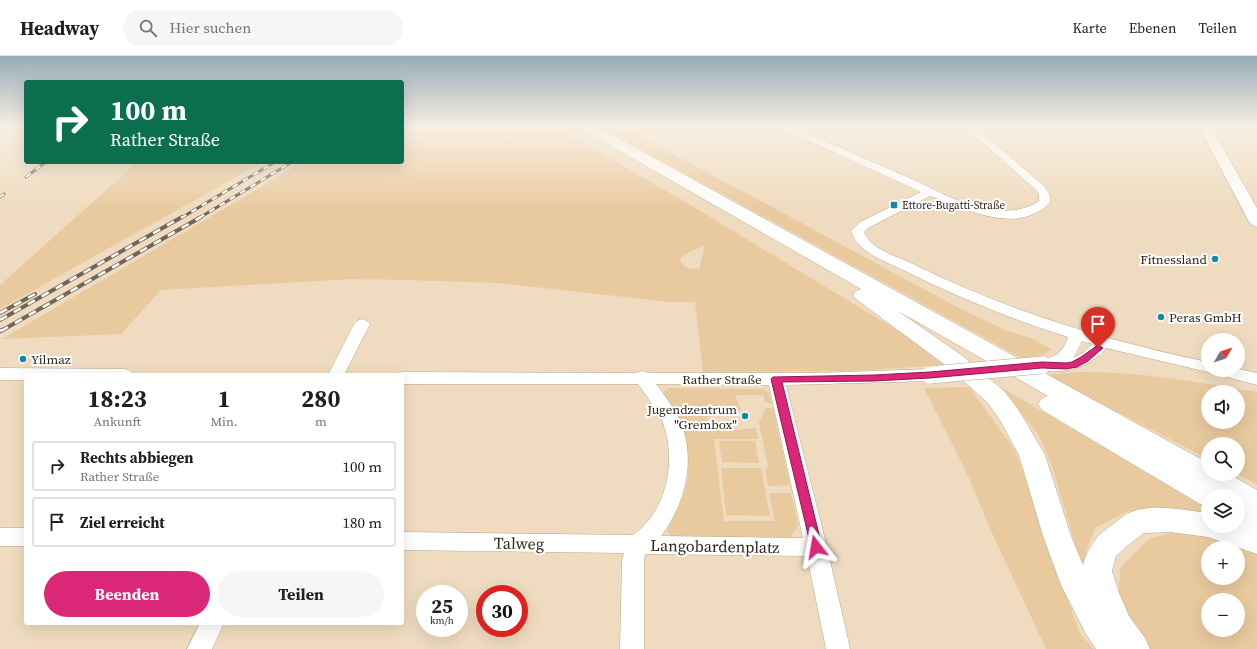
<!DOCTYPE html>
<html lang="de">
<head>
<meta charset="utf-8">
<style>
	:root { --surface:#fff; --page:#f6f6f6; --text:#202124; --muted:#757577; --line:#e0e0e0; --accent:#db2777 }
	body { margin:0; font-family:"Source Serif 4",serif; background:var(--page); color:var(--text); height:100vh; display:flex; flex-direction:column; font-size:15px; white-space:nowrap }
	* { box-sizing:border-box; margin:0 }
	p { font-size:13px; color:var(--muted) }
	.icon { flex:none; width:22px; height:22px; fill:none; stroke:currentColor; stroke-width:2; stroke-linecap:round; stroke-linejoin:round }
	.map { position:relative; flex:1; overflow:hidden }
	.sheet { position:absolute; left:24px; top:317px; width:380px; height:252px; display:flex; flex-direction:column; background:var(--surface); border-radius:4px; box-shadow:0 4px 16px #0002 }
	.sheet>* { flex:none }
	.banner { position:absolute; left:24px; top:24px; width:380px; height:84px; border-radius:4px; box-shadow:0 4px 16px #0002; background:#0b6e4f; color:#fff; overflow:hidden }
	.needle { width:26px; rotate:51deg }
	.tools { position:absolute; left:1201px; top:277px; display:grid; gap:8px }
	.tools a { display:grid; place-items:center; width:44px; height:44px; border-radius:50%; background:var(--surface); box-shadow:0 4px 16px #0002; font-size:20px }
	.speed { position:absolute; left:416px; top:529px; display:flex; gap:8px; font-size:20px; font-weight:700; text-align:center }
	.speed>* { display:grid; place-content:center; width:52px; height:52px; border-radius:50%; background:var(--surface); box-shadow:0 4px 16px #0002; line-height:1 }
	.speed small { font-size:10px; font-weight:400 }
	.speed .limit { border:6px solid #d22; background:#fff; color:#111 }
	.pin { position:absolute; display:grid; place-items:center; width:34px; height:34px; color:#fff; margin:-41px -17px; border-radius:50% 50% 50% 0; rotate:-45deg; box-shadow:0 0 4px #0007 }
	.pin .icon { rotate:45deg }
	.me { position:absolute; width:44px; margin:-22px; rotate:346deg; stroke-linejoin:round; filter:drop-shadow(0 0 3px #0008) }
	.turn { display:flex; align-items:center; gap:14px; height:84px; padding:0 20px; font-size:18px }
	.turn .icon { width:52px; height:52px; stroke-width:2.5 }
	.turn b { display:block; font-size:28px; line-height:34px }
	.eta { display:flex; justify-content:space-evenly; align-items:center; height:68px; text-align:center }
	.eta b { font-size:24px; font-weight:700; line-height:28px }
	.primary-button { display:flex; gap:8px; margin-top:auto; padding:8px 20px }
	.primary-button a { flex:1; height:46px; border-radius:24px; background:var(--accent); color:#fff; font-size:16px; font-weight:700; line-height:46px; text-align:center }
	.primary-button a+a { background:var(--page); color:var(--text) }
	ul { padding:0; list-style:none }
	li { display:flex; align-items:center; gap:12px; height:50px; margin:0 8px 6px; padding:0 12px; border:2px solid var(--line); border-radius:4px }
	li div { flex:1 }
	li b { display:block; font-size:15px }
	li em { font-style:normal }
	header { display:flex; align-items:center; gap:24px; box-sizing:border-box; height:56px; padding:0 20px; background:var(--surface); border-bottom:1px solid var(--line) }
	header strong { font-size:19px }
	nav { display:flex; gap:22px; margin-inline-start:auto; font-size:14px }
	.search { width:280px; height:36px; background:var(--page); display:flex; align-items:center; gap:10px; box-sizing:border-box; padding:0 14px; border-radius:22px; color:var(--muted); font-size:15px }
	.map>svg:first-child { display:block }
</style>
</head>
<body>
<header>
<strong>Headway</strong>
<div class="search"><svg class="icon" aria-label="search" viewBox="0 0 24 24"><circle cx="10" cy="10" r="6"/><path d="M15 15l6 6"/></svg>Hier suchen</div>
<nav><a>Karte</a><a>Ebenen</a><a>Teilen</a></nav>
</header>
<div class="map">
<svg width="1257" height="593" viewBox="0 0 1257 593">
	<rect width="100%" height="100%" fill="#efdbbf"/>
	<g fill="#e9ca9e" fill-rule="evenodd">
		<path d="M402 71H555L682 144 910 282 946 309 850 315 703 316 695 246H670L499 227 407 224 352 223 161 234 121 278 2 283 278 121 300 106H402ZM705 189 699 213C690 213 685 213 680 204L682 200Z"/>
		<path d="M601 71H623L961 253 1007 275 1031 282 1051 293 1045 299 1021 302Z"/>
		<path d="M131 106H263L0 253V229L132 111Z"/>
		<path d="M1077 316C1138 315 1197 326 1257 336V429L1238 418V388H1208V403L1046 319ZM1208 336H1238V366H1208Z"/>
		<path d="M969 331 1015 394 1080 578 1094 593H1046L992 477 965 413 924 332Z"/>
		<path d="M669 332 763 333 768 336 772 347H765L763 339H735L741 354 706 361 711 370 737 374 756 372 758 383H714L724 465H775L769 437H791L798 470 790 481 671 480 667 474C678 454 693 425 687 401 681 380 670 358 662 338Z"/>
		<path d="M997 333H1004L1208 453V459L1167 453 1128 455 1095 472 1086 496 1087 529 1052 410 1039 380 1021 357Z"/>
		<path d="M766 352H773L790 429 768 430 765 412 768 411 759 366Z"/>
		<path d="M719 385H755L759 407 722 406Z"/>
		<path d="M721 412H761L770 460 726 459Z"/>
		<path d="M1180 475 1222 481 1257 494V593H1143L1118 548 1120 512 1150 482ZM1208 492H1238V522H1208ZM1208 544H1238V574H1208Z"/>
	</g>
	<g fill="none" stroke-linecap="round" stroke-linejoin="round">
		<defs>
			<g id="minor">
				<path d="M779 71H793L921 127C952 144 1007 168 1039 145V139L1036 134 965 71H976L1044 130C1050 138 1055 145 1044 152 1010 177 964 152 930 140L868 172 864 176C871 194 897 200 913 208 1008 255 1104 284 1208 306V314H1238V313L1257 317V329L1216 318 1214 314 1208 316 1106 292C1090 312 1061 320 1036 313L1034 309 1036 305C1055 300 1061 301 1068 281 1013 264 960 242 909 217 894 209 878 204 865 194 858 189 854 183 851 175L860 166 921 136ZM1082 285 1092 288 1083 297 1073 302Z"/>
				<path d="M362 263 367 265 370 268 344 319H328L354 268 357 265Z"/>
				<path d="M0 312 125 313 131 315 133 319H26V324H0Z"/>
				<path d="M930 313 936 315 938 319 936 323 930 325 786 329 827 491 850 593H826L807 500 645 498 644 504V593H620L622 504 624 497 402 494V476L633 479C667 455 677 405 663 367 657 353 647 341 638 328H402V319L396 318 402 316 636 317 642 315 648 317H816ZM656 328 769 329 803 482 661 480C685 448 696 405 681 367 675 353 665 340 656 328Z"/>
				<rect x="0" y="472" width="26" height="18"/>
				<path d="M200 567H224L212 593H187Z"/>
			</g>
			<path id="major" d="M1199 71H1211L1257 152V171L1252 169 1249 166Z"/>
			<path id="highway" d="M581 71H598L1208 407V418H1229L1257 434V498L1208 481 1170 476 1144 477 1127 490 1116 500 1112 515 1119 537 1129 560 1145 582 1150 593H1096L1086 578 1061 529 1043 480 1019 399 1000 364 988 347 948 311 856 243 853 239 856 235 861 233 583 74ZM898 255 1048 340 1042 342 1038 348 1042 354 1200 448 1208 450V440H1238V470H1208V457C1185 454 1150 447 1129 457 1122 460 1116 466 1111 470 1096 479 1088 492 1083 509L1071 480 1045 399 1018 353 1004 335 964 301Z"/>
		</defs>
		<use href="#minor" stroke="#baa78c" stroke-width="1"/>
		<use href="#major" stroke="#baa78c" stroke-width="1"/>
		<use href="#highway" stroke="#baa78c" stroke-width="1"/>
		<use href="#minor" fill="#fff" fill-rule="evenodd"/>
		<use href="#major" fill="#fff" fill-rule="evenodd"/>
		<use href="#highway" fill="#fff" fill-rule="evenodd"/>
		<defs>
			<g id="rail-far2">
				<path d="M26 121 46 106"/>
				<path d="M0 141 4 138"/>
				<path d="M181 162 275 106"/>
				<path d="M199 162 292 106"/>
			</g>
			<g id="rail-far1">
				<path d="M0 257 35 238"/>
				<path d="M0 264 182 161"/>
				<path d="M1 275 201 161"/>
			</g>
			<path id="rail" d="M0 275 2 274"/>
		</defs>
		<use href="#rail-far2" stroke="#726656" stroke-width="3"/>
		<use href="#rail-far1" stroke="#726656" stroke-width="4"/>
		<use href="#rail" stroke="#726656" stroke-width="4.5"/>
		<use href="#rail-far2" stroke="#fff" stroke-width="2" stroke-dasharray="6" stroke-linecap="butt"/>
		<use href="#rail-far1" stroke="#fff" stroke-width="2.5" stroke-dasharray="8" stroke-linecap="butt"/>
		<use href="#rail" stroke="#fff" stroke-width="3" stroke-dasharray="10" stroke-linecap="butt"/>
		<defs>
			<path id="minor-bridge" d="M930 319 1042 309"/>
		</defs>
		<use href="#minor-bridge" stroke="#baa78c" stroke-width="18" stroke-linecap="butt"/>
		<use href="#minor-bridge" stroke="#fff" stroke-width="17"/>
	</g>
	<linearGradient id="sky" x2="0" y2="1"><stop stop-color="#97abb8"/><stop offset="0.46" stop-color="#f8efe2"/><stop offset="1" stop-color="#f8efe2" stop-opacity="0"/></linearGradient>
	<rect width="1257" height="154" fill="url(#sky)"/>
	<path fill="#db2777" stroke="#8e194d" d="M1098 289 1103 292 1088 305 1077 311 1066 313 1042 312 930 322 874 325 782 326 822 491 820 495 816 497 812 495 771 323 773 321 874 319 930 316 1042 306 1066 307 1072 306 1081 301Z"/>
	<g fill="#1088ac" stroke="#fff" stroke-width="1.5">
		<rect x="890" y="145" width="8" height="8" rx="2"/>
		<circle cx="1215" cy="203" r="4"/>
		<circle cx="1161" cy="261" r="4"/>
		<circle cx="23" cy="303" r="4"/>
		<circle cx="745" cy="360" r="4"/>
	</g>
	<g text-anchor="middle" stroke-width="4" stroke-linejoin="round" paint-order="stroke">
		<g font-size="11" fill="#2d251b" stroke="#fff" text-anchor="start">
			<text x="902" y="153">Ettore-Bugatti-Straße</text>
		</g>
		<g font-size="13" fill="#2d251b" stroke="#fff" text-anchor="end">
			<text x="1207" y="208">Fitnessland</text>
			<text x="1169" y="266" text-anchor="start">Peras GmbH</text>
			<text x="31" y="308" text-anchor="start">Yilmaz</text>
			<text x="737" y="358">Jugendzentrum<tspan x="737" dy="15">"Grembox"</tspan></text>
		</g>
		<g font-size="13" fill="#2d251b" stroke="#fff">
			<text x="722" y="328">Rather Straße</text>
		</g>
		<g font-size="16" fill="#2d251b" stroke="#fff">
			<text transform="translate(519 487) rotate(1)" y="6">Talweg</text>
			<text transform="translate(715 490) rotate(1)" y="6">Langobardenplatz</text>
		</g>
	</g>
</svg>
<div class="tools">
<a><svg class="needle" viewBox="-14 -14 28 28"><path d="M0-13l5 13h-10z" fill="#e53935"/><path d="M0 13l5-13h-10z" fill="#757577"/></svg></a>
<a><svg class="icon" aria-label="sound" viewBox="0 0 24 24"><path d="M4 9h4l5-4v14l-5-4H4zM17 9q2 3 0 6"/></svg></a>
<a><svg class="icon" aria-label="search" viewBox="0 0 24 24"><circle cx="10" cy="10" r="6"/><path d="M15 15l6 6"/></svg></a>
<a><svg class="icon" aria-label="layers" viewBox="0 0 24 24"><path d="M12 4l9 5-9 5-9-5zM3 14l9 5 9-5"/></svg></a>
<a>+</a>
<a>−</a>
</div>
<div class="speed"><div>25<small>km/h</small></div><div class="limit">30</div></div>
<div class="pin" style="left:1098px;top:292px;background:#d93025"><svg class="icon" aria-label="arrive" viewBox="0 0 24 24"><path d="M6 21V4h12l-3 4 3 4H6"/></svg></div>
<svg class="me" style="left:816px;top:491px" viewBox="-20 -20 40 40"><path d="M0-17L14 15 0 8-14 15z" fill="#db2777" stroke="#fff" stroke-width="4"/></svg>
<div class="banner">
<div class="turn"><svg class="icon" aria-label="right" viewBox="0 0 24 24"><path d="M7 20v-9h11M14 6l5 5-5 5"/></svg><div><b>100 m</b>Rather Straße</div></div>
</div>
<section class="sheet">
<div class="eta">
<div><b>18:23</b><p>Ankunft</p></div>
<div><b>1</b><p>Min.</p></div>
<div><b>280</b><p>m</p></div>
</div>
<ul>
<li><svg class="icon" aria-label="right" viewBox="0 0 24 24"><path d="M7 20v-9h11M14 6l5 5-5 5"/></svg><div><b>Rechts abbiegen</b><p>Rather Straße</p></div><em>100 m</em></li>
<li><svg class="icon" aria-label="arrive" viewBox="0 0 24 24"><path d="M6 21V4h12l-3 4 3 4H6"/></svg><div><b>Ziel erreicht</b></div><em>180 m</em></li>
</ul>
<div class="primary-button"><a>Beenden</a><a>Teilen</a></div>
</section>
</div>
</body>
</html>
